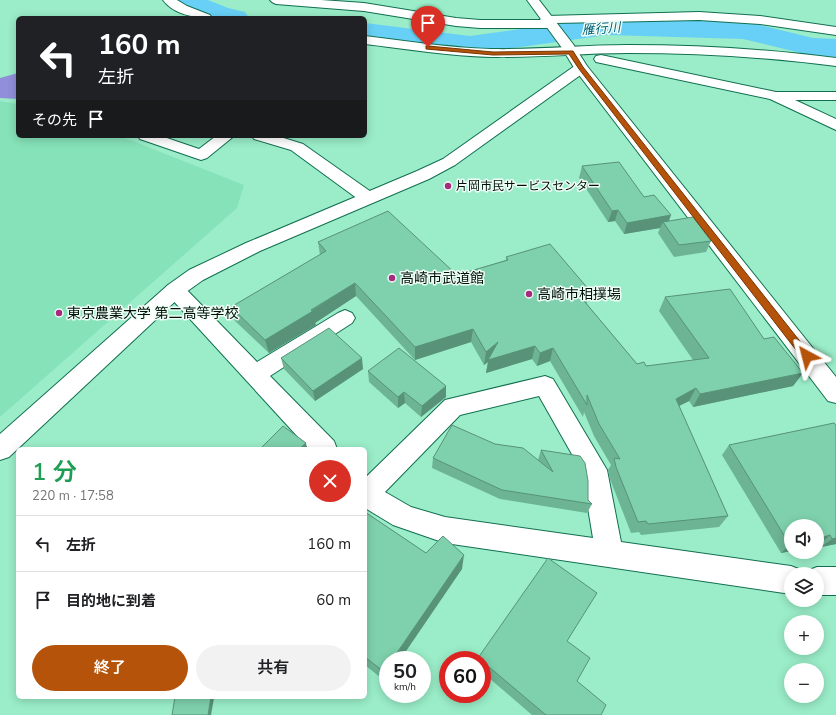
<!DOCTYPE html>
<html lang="ja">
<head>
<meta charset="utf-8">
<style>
	:root { --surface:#fff; --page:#f2f2f2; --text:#202124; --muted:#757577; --line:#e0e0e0; --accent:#b45309 }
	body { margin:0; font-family:"Nunito Sans","Noto Sans JP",sans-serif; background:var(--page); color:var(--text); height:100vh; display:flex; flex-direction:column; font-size:15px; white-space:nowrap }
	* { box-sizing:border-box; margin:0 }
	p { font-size:13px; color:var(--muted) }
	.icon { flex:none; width:22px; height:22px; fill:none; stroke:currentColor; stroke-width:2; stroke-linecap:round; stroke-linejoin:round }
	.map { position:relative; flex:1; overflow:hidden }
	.details { position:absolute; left:16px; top:447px; width:351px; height:252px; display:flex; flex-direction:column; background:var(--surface); border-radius:6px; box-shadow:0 2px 10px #0003 }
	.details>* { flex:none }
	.banner { position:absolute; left:16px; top:16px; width:351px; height:122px; border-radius:6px; box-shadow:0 2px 10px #0003; background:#202124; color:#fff; overflow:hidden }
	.fabs { position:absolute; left:784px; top:519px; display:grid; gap:8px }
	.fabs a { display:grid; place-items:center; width:40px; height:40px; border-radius:50%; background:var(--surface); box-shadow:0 2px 10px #0003; font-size:20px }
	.speed { position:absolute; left:379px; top:651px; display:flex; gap:8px; font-size:20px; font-weight:700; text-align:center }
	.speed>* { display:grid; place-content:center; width:52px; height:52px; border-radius:50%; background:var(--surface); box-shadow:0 2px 10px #0003; line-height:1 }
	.speed small { font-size:10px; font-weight:400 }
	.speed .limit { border:6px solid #d22; background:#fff; color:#111 }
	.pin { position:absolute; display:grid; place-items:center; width:34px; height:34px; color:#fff; margin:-41px -17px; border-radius:50% 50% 50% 0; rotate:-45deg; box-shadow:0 0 4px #0007 }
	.pin .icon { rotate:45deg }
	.me { position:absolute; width:44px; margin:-22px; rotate:322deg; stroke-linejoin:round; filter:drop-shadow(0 0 3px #0008) }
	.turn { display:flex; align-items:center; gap:14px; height:84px; padding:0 16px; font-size:18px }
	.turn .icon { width:52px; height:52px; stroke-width:2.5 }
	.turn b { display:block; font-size:28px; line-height:34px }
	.then { display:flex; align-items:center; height:38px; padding:0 16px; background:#0003; gap:8px; font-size:15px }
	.round { display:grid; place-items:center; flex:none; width:42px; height:42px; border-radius:21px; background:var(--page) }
	.summary { display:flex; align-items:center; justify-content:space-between; height:68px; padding:0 16px }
	h1 { font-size:24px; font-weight:600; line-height:30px; color:#1e9e55 }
	.action { display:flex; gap:8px; margin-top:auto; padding:8px 16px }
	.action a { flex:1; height:46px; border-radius:24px; background:var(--accent); color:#fff; font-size:16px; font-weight:600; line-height:46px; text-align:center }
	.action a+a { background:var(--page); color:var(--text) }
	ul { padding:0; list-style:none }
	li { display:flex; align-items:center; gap:12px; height:56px; padding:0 16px; border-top:1px solid var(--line) }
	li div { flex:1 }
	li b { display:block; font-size:15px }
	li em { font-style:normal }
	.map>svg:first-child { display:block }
</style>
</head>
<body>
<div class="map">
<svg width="836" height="715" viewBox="0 0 836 715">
	<rect width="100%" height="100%" fill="#9aedc8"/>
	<path fill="#86e2b9" d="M0 101 18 104V136H120L244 185 237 208 0 417Z"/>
	<path fill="#918fda" d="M18 73V99L0 98V78Z"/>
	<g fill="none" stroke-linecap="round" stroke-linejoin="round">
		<g fill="#68d0f6" fill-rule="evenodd">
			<path d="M171 0H208L228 8 245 12 249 18C226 18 187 22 171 0Z"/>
			<path d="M607 17 743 21 813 38 836 39V57L813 56 743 39 607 35 470 54 365 41V23L470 36Z"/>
		</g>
		<defs>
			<g id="minor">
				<path d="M163 0H177L187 6 210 15 212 18C196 18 174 15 163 0Z"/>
				<path d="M270 0H321L364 3 456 18 480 20H540L542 17 546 16 699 12 760 16 836 27V35L760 24 699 20 555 23 553 27 549 28H480L456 26 364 11 276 4 272 2Z"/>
				<path d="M365 36C407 41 449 48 491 49 537 50 582 45 628 45 697 45 767 49 836 58V66C767 57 697 53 628 53 582 53 537 58 491 57 449 56 407 49 365 44Z"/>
				<path d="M601 55 776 92H836V100H795L836 119V130L770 99 596 62 594 59 596 56Z"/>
				<path d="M138 136H161L199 149 216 136H234L207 158 201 160 140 139Z"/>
				<path d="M252 136H277L303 144 374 194 377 198 374 202 368 203 362 202 291 150 254 139Z"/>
				<path d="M175 283 182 285 257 362 338 313 345 310 352 313 355 318 352 323 270 376 334 441 337 449H309L168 295 165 290 168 285Z"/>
				<path d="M545 376 553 379 607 470 621 542 791 566 801 570 803 574H791V594L445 543 393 525 365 508V478L445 400ZM539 396 582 472 593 538 445 517 411 507 385 492 460 415Z"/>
				<path d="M817 567H836V595H817V574H806L807 571Z"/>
			</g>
			<path id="tertiary" d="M581 64 586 65 588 68 586 71 455 165 429 179 260 251 203 280 182 295 9 457 0 460V434L168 285 189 270 246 243 417 171 443 159 576 65Z"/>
			<path id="primary" d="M527 0H539L573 44 587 66 836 377V403L828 401 576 71 562 48Z"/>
		</defs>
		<use href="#minor" stroke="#116f50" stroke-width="2"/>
		<use href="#tertiary" stroke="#116f50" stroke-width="2"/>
		<use href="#primary" stroke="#116f50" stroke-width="2"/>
		<use href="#minor" fill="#fff" fill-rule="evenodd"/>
		<use href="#tertiary" fill="#fff" fill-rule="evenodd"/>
		<use href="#primary" fill="#fff" fill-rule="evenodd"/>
	</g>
	<g fill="#6cb494">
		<path d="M582 166 644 197 671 215 669 221 711 241 706 252 674 257 658 233 660 228 624 234 615 221 608 222 579 178Z"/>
		<path d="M318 242 457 275 506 260V257L586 303 637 364 646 366 693 360 659 311 665 297 764 339 803 373 793 386 693 407 689 401 679 406 728 516 719 527 641 535 639 532 631 533 610 479 608 470 611 465 594 436 584 412 583 417 550 361 537 366 532 359 486 373 488 362 484 365 471 342 415 360 356 296 315 323 316 325 269 353 235 321 231 307 320 255Z"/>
		<path d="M281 358 363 369 315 401 284 369Z"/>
		<path d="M368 371 446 386V397L421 417 405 403 398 408 369 382Z"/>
		<path d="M836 425V544L821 547 820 544H817V526H791V551L781 553 722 455 729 445Z"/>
		<path d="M495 444 538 460 541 450 592 504 587 513 500 499 432 468 433 458Z"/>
		<path d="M365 512 426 553 462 569 388 660V678L386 682 365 665Z"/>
		<path d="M567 641 577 681 601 715H532L482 672V660H478V658Z"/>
	</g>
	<g fill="#589278">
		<path d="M618 210 615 221 608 222 612 211Z"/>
		<path d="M671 215 666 227 663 222 660 228 624 234 627 223Z"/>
		<path d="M355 283 356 296 315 323 316 325 269 353 265 340Z"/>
		<path d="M590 291 586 305 579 295Z"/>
		<path d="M473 329 471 342 415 360V347Z"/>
		<path d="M498 342 535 346 532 359 486 373 488 362 484 365 486 352Z"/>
		<path d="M553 348 550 361 537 366 540 353Z"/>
		<path d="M362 358 363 369 315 401 313 391Z"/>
		<path d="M803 373 793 386 693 407 700 394Z"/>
		<path d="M446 386V397L421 417 422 406Z"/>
		<path d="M696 388 689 401 669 411 676 399Z"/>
		<path d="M404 392 405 403 398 408V397Z"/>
		<path d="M306 443 307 449H299Z"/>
		<path d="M830 535 820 544H817V539Z"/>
		<path d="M836 538V544L821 547 832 539Z"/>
		<path d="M790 545H791V551L781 553Z"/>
		<path d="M464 555 462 569 400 660H392Z"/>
		<path d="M388 666V678L386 682 384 672Z"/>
		<path d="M211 697H213L214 698 211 715H208Z"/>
	</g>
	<g fill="#7ed1ac" stroke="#589278">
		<path d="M619 162 644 197 654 195 671 215 627 223 618 210 612 211 582 166Z"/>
		<path d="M388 211 457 275 508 260 506 257 550 244 590 291 579 295 637 364 644 362 646 366 709 358 665 297 730 289 764 339 774 337 803 373 700 394 696 388 676 399 728 516 648 524 646 521 638 522 616 467 614 458 620 459 599 424 587 395V405L553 348 540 353 535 346 488 360 498 342 486 352 473 329 415 347 355 283 311 310 313 311 265 340 231 307 326 251 318 242Z"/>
		<path d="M693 217 711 241 679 245 663 222Z"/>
		<path d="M329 328 362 358 313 391 281 358Z"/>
		<path d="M399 348 446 386 422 406 404 392 398 397 368 371Z"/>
		<path d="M834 423 836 425V538L832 539 830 535 817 539V526H791V545H790L729 445Z"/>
		<path d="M452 425 495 444 523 448 553 472 541 450 580 456 585 463 588 481V500L592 504 502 490 433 458Z"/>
		<path d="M283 426 306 443 299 449H260Z"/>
		<path d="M365 512 426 553 443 536 464 555 392 660H388V666L384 672 365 657Z"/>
		<path d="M548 558 597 593 567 641 590 658 577 681 606 705 601 715H546L482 661V660H481L478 658Z"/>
		<path d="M175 697H211L208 715H172Z"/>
	</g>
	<path fill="#b45309" stroke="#753606" d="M428 46 493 52 573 51 583 67 810 354 811 356 810 359H803L579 69 569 54 493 55 426 49V46Z"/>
	<g fill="#a62a7d" stroke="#eefef6" stroke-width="1.5">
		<circle cx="448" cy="186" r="4"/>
		<circle cx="392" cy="278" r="4"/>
		<circle cx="529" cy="294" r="4"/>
		<circle cx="59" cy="313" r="4"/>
	</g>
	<g text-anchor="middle" stroke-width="3" stroke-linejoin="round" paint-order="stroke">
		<g font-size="12" fill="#001007" stroke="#eefef6" text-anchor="start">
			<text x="456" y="190">片岡市民サービスセンター</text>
		</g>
		<g font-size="13" font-style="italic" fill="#09617a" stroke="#eefef6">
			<text transform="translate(601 28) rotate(-4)" y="5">雁行川</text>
		</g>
		<g font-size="14" fill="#001007" stroke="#eefef6" text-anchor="start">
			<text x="400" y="283">高崎市武道館</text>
			<text x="537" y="299">高崎市相撲場</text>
			<text x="67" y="318">東京農業大学 第二高等学校</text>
		</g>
	</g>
</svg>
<div class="fabs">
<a><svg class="icon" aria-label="sound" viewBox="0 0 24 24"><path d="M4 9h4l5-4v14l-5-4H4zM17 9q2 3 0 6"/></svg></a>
<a><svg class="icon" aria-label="layers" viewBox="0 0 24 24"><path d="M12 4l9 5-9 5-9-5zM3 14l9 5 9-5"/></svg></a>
<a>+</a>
<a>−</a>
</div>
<div class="speed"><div>50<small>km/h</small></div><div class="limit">60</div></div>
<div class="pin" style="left:428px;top:47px;background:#d93025"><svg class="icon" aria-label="arrive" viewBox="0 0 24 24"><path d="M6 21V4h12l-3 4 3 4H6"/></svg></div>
<svg class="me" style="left:807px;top:356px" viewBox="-20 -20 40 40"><path d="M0-17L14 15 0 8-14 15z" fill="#b45309" stroke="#fff" stroke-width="4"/></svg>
<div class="banner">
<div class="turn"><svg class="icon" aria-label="left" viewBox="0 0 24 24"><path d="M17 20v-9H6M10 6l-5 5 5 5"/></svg><div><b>160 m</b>左折</div></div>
<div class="then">その先<svg class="icon" aria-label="arrive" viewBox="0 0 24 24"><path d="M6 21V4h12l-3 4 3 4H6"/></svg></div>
</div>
<section class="details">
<div class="summary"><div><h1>1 分</h1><p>220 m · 17:58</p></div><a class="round" style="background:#d93025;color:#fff"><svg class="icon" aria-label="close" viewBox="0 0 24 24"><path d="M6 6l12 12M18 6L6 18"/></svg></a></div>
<ul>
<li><svg class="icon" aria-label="left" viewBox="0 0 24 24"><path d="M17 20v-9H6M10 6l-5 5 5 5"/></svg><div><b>左折</b></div><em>160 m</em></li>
<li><svg class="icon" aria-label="arrive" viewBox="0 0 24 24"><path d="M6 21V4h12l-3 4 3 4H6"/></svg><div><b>目的地に到着</b></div><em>60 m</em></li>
</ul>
<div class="action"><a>終了</a><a>共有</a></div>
</section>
</div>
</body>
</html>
